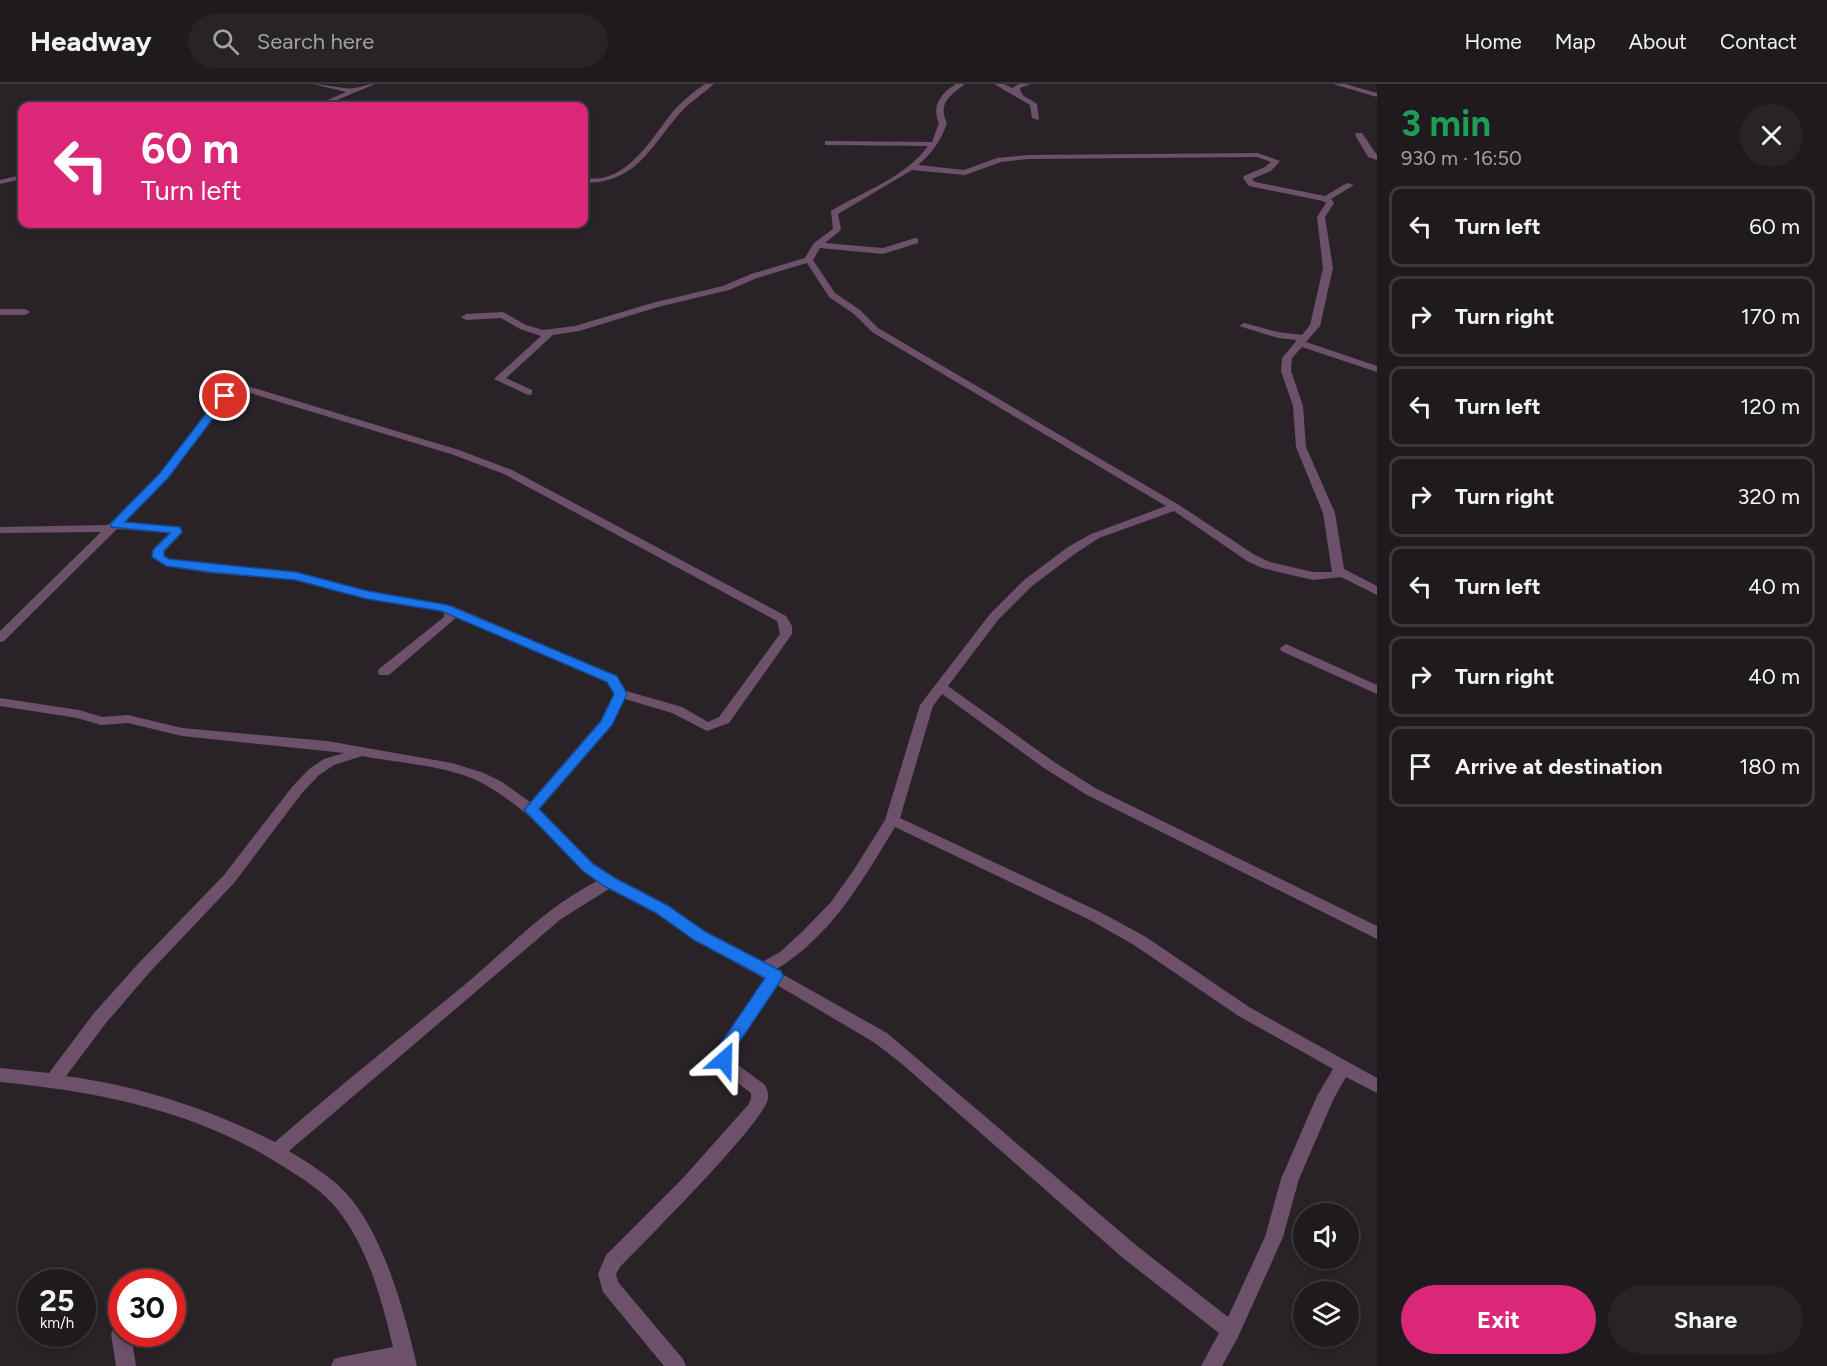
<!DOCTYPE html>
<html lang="en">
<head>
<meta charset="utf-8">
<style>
	:root { --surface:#1f1a1e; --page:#272327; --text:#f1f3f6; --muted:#a1a1a4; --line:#3c383c; --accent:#db2777 }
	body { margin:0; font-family:Figtree,sans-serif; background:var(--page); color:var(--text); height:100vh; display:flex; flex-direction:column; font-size:22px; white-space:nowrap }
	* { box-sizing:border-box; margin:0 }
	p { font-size:20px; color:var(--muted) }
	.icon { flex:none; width:33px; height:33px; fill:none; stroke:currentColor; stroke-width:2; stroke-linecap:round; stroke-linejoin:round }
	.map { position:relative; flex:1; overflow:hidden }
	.panel { display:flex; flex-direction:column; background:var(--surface); width:450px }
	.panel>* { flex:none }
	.guide { position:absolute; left:18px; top:18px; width:570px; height:126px; border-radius:12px; box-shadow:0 3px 9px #0003,0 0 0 2px var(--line); background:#db2777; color:#fff; overflow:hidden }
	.tools { position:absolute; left:1293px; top:1119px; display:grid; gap:12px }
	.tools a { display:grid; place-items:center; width:66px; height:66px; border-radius:50%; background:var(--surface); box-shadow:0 3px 9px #0003,0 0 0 2px var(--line); font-size:30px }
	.speed { position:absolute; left:18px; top:1185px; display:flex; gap:12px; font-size:30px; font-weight:700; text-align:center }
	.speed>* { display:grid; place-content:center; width:78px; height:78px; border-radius:50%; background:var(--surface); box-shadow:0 3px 9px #0003,0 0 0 2px var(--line); line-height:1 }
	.speed small { font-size:15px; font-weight:400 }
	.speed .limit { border:9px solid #d22; background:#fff; color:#111 }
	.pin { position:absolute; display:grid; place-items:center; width:51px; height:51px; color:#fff; margin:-26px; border:3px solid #fff; border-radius:50%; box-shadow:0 2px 6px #0007 }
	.me { position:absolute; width:66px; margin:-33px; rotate:25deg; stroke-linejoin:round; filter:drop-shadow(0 0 4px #0008) }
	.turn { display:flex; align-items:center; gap:21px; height:126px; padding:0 24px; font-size:27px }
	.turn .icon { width:78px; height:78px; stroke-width:2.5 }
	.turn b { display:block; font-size:42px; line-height:51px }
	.round { display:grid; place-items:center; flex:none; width:63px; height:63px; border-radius:32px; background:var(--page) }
	.overview { display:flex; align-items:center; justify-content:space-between; height:102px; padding:0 24px }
	h1 { font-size:36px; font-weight:700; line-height:45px; color:#1e9e55 }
	.primary-button { display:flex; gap:12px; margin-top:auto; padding:12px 24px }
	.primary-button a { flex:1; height:69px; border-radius:36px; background:var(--accent); color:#fff; font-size:24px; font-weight:700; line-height:69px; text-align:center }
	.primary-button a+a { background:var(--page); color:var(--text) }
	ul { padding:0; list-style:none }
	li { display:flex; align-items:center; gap:18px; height:81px; margin:0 12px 9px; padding:0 12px; border:3px solid var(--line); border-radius:12px }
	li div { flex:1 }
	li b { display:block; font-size:22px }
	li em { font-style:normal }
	header { display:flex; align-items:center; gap:36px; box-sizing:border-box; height:84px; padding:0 30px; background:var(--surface); border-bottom:2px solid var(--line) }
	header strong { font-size:28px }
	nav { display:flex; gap:33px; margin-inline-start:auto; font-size:21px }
	.search { width:420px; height:54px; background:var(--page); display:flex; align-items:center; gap:15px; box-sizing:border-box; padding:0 21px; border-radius:33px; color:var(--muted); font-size:22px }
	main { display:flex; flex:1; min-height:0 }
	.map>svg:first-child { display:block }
</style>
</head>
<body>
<header>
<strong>Headway</strong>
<div class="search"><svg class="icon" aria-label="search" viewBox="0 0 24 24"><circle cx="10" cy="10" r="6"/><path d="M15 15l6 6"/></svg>Search here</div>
<nav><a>Home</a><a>Map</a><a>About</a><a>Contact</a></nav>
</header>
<main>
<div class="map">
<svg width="1377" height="1282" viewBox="0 0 1377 1282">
	<rect width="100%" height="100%" fill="#292328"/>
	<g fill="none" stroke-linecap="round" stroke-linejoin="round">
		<g fill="#6d5069" fill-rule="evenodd">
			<path d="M313 0C325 0 346 6 355 4 362 3 367 0 375 0L323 22H314L346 8Z"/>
			<path d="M705 0H714C703 10 691 17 681 28 650 63 637 99 584 99V95C589 94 596 95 602 94 636 87 656 47 676 24 685 15 694 7 705 0Z"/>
			<path d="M956 0H965C951 11 937 19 947 39 941 57 932 69 918 81L964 86 997 74 1028 71 1258 69 1280 77 1271 87 1252 95 1255 98 1325 112 1347 99 1354 101 1331 115 1334 119 1325 133 1333 184 1320 242 1306 258 1377 282V288L1302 263 1292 274 1291 287 1303 322 1306 363 1335 429 1344 485 1377 502V511L1341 493 1313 496 1262 484 1247 477 1174 427 1099 454 1076 469 1032 502 998 536 948 602 1054 678 1097 705 1377 842V855L1087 711 1044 684 942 610 933 622 900 734 1100 828 1146 853 1249 923 1377 994V1009L1346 993 1334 1014 1299 1095 1283 1153 1238 1253 1222 1282H1201L1219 1249 1123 1174 902 980 875 959 777 901 732 969 734 978 765 1001C767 1005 769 1010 768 1014 766 1037 643 1159 620 1183L616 1190 618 1198 683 1275 686 1282H664L603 1208 598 1190 606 1171 683 1094 748 1021 751 1015V1009L720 986 716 968 765 895 694 856 656 829 609 805 561 835 289 1067C308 1079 329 1091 345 1108 383 1148 405 1229 417 1282H331L334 1275 341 1273 393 1263C382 1217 368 1163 337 1125 323 1107 303 1095 284 1083 198 1027 100 1008 0 998V984L49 989 94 929 137 881 224 791 292 703 309 685 324 675 344 669 182 652 128 639 101 641 77 634 0 622V614L79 626 102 633 128 631 182 644 327 657 452 679 484 689 502 698 530 718 601 636 614 610 607 598 457 533 389 591H379L378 588 379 585 444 533V528L367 515 296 496 208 489 166 482 152 473 155 463 169 449 117 445 4 557 0 558V547L101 448 0 449V443L108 441 160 390 221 310 247 302 459 366 512 386 786 532 792 542V550L729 639 707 647 672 629 625 615 612 641 539 726 593 779 614 794 666 821 706 848 762 878 780 868 802 848 831 818 855 784 885 736 920 621 990 530 1024 496 1068 463 1091 450 1166 422 872 248 854 230 829 213 807 179 757 194 729 206 658 223 579 247 553 251 506 294 532 306V310L528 311 494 295 541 252 520 245 501 234 466 236 461 233 466 230 503 228 526 241 543 246 575 242 652 219 723 202 751 190 805 174 814 159 833 145 831 127C862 108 906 93 928 62L828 61H825V57L932 58 939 39C931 22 941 9 956 0ZM1257 73 1271 78 1265 83 1244 92 1243 94 1249 102 1323 117 1326 119 1317 133 1323 184 1310 241 1302 251 1278 248 1244 239 1239 242 1278 254 1297 256 1282 274 1281 287 1293 322 1296 363 1323 429 1332 488H1313L1270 478 1255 471 1179 421 878 244 860 226 835 209 813 176 820 164 883 170 918 159V155L915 154 883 164 825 159 841 146 838 130 912 86 965 91 1001 78 1028 75ZM247 308 451 370 504 390 777 537 780 550 719 633 708 638 682 623 626 607 617 592 453 522 368 507 296 488 208 481 169 475 164 472 165 467 183 448 179 444 124 438 168 394 229 314ZM362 672C399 679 440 681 474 695 492 703 509 716 524 728 550 749 570 777 597 797 548 822 510 862 468 898 404 951 338 1003 275 1058 209 1025 140 1002 66 992L106 939 149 889 234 799 302 709 319 691 334 681ZM895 743 1090 836 1134 861 1237 931 1333 985 1317 1012 1281 1095 1265 1153 1228 1233 1137 1162 887 949 775 886C830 854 863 796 895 743Z"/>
			<path d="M994 0H1004L1012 4 1019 0H1031L1020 4C1021 14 1030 14 1037 20L1039 36 1032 34 1030 21Z"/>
			<path d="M1333 0H1345L1377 9V13Z"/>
			<path d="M1356 49H1362L1377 71V76L1368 73 1355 51Z"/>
			<path d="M22 91V95L0 100V96Z"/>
			<path d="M0 225H25L30 228 25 231H0Z"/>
			<path d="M1286 560 1377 601V610L1281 567 1280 564Z"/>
			<path d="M122 1241V1250H131L136 1282H116L111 1250 114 1244Z"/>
		</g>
	</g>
	<path fill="#1a73e8" stroke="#114b97" stroke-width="1.5" d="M221 310 230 312 168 394 125 438 180 443 182 448 164 467V472L169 475 296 488 368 507 448 521 617 592 627 610 612 641 539 725 593 780 615 794 667 821 706 848 781 887 783 892 781 896 732 969 730 981H718L715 968 765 894 694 856 656 829 604 802 583 787 524 726 601 637 614 610 607 598 441 527 367 515 295 496 208 488 166 482 152 473 153 466 170 449 111 443V439L160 389Z"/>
</svg>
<div class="tools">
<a><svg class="icon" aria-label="sound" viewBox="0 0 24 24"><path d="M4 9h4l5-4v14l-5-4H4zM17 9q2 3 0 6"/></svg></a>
<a><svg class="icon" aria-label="layers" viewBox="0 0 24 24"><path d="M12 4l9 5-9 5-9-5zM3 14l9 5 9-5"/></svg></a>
</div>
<div class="speed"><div>25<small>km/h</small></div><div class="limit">30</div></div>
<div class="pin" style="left:225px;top:312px;background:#d93025"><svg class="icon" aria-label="arrive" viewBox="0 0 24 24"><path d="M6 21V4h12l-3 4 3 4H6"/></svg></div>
<svg class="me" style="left:724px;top:976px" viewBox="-20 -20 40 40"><path d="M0-17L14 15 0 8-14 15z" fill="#1a73e8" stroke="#fff" stroke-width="4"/></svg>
<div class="guide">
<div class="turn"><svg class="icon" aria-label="left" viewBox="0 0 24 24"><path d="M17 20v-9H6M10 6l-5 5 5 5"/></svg><div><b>60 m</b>Turn left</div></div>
</div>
</div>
<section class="panel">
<div class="overview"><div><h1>3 min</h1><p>930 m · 16:50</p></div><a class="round"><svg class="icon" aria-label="close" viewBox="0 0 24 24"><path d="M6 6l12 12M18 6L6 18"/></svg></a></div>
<ul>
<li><svg class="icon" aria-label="left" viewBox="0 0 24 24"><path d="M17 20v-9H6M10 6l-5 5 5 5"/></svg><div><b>Turn left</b></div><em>60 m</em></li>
<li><svg class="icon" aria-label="right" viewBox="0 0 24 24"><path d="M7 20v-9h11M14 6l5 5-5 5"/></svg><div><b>Turn right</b></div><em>170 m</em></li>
<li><svg class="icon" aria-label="left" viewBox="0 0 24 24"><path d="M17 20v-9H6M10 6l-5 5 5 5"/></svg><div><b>Turn left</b></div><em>120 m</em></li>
<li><svg class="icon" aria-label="right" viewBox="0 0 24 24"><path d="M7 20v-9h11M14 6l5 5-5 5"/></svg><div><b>Turn right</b></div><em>320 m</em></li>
<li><svg class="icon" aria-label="left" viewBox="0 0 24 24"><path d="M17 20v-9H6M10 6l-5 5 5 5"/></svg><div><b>Turn left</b></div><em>40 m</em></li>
<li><svg class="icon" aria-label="right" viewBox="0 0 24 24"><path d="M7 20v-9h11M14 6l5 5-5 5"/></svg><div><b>Turn right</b></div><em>40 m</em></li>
<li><svg class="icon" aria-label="arrive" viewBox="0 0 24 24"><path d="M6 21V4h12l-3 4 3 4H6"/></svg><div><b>Arrive at destination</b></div><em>180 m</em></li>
</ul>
<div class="primary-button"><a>Exit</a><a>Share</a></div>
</section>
</main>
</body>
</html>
